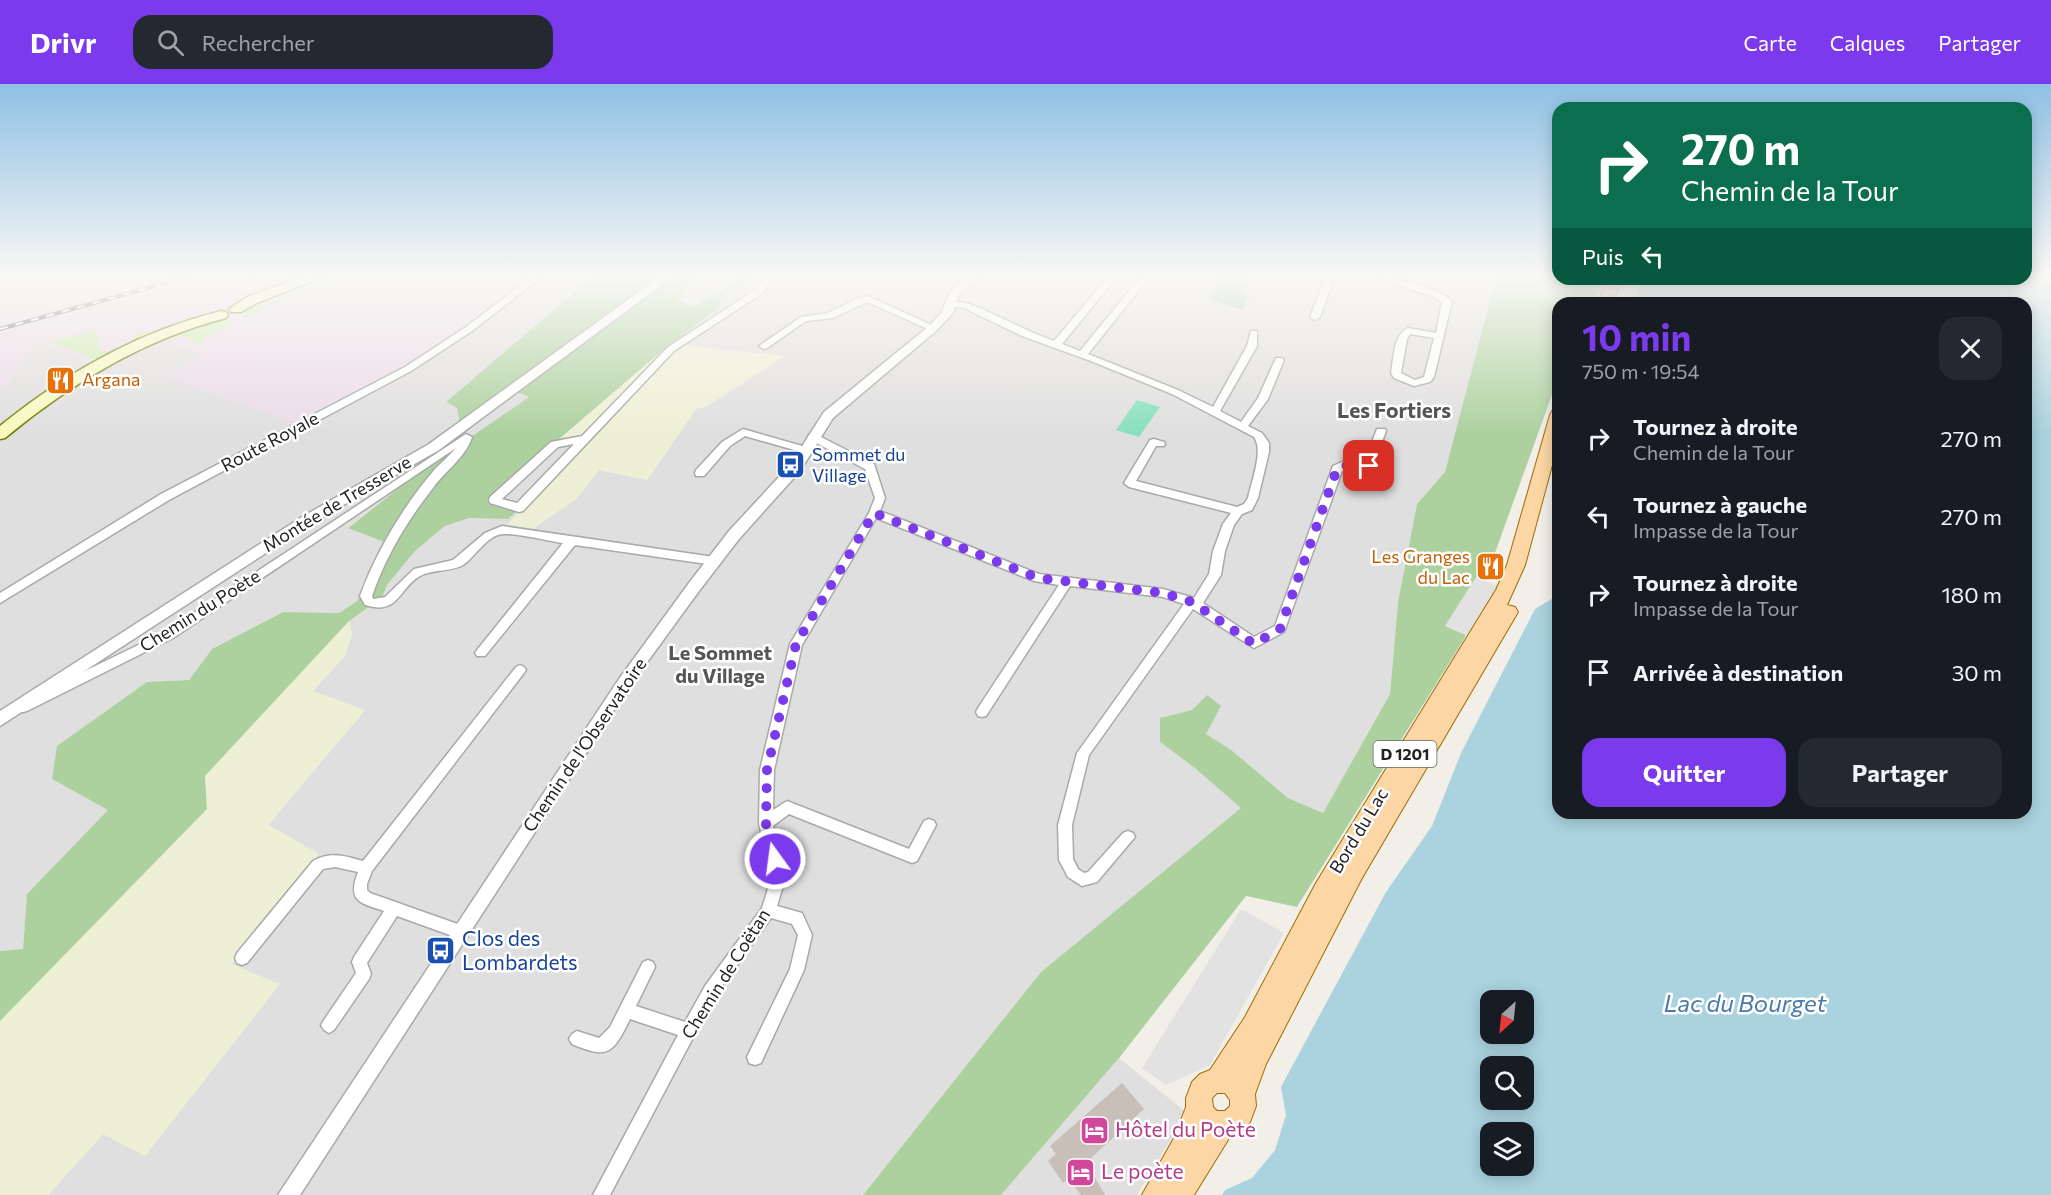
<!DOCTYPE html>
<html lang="fr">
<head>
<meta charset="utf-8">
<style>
	:root { --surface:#171b24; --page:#242831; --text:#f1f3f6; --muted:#9ea1a6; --accent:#7c3aed }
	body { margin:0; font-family:Commissioner,sans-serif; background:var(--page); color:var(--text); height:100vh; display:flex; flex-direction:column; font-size:22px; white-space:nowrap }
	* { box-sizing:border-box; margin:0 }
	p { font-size:20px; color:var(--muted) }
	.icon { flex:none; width:33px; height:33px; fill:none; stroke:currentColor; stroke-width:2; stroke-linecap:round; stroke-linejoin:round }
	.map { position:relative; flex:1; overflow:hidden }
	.side { position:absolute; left:1552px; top:213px; width:480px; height:522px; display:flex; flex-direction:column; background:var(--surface); border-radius:18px; box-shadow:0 3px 15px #0003 }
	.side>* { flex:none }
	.top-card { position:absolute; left:1552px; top:18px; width:480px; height:183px; border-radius:18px; box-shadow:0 3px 15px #0003; background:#0b6e4f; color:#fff; overflow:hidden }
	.needle { width:39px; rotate:207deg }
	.fabs { position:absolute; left:1480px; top:906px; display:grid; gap:12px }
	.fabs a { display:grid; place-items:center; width:54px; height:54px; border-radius:12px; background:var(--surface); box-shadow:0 3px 15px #0003; font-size:30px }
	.pin { position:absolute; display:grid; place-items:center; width:51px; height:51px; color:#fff; margin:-26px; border-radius:12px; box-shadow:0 3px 9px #0006 }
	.me { position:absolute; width:66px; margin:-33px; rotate:346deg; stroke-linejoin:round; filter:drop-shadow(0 0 4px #0008) }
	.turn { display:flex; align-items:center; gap:21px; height:126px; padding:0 30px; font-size:27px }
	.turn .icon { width:78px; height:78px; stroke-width:2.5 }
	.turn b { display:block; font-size:42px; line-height:51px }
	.then { display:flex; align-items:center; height:57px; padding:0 30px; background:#0003; gap:12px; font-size:22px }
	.round { display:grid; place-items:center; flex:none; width:63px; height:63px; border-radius:18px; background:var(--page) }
	.head { display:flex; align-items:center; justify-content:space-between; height:102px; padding:0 30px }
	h1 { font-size:36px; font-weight:700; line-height:45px; color:var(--accent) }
	.button { display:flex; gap:12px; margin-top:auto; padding:12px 30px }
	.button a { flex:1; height:69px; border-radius:18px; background:var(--accent); color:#fff; font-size:24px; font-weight:700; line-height:69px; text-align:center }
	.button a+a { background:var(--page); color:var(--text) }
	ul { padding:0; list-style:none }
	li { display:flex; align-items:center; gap:18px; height:78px; padding:0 30px }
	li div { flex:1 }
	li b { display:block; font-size:22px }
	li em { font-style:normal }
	header { display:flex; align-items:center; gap:36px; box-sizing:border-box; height:84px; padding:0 30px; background:var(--accent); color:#fff }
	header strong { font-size:28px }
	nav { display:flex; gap:33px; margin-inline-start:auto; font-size:21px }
	.search { width:420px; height:54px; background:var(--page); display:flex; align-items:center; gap:15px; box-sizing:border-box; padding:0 21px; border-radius:18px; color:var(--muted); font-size:22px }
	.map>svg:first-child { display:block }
</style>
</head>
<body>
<header>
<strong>Drivr</strong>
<div class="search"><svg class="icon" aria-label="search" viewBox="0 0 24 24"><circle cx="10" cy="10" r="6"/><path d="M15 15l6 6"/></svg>Rechercher</div>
<nav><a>Carte</a><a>Calques</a><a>Partager</a></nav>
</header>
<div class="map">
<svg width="2051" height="1111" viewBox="0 0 2051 1111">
	<rect width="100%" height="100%" fill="#f2efe9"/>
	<g fill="#e0dfdf">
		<path d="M526 194H591L446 318 457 324 460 338 507 304 530 312 414 392 348 443 387 459 357 517 339 529 282 528 212 565 189 596 147 598 52 695 109 726 27 810 23 865 0 867V302L10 299 36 255 103 283 160 255H168L201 272 168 293 295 339 375 300 437 259Z"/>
		<path d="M703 194H741L694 223 677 215 687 201Z"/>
		<path d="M754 194H1496L1445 389 1417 420 1398 518 1390 610 1323 729 1288 714 1230 665 1205 650 1208 612 1192 626 1160 634V658L1196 685 1242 724 1041 888 863 1111H48L103 1050 280 900 231 881 319 770 268 741 364 627 312 607 345 572 352 550 349 537 382 514 387 501 415 467 445 442 469 434 508 435 516 427 487 416 564 352 574 369 508 440 576 415 599 386 647 396 696 325 707 322 784 272 670 260 721 223 718 216Z"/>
		<path d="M1119 974 1187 1029 1137 1111H1001Z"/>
	</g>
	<path fill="#ebdbe8" d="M0 194H526L437 259 375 300 295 339 167 293 200 272 168 255H160L103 283 36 255 10 299 0 302Z"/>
	<g fill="#eef0d5">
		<path d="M670 260 785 272 707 322 696 325 647 396 599 386 576 415 531 446 508 440 574 369 564 352Z"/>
		<path d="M349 537 352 550 345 572 313 607 365 626 268 741 319 770 231 880 280 900 145 1072 103 1050 48 1111H0V937L207 725 205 692Z"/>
	</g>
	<g fill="#cdebb0">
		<path d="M335 194H346L265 223C260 229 250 235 242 233V228Z"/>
		<path d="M211 224 100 277 49 258 96 246 100 266 112 269 135 257 134 252 179 239Z"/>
		<path d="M224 236 236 239 202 255 204 257 199 261 183 252 172 257 169 255 196 243Z"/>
	</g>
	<g fill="#add19e">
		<path d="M591 194H703L687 201 677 215 694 223 741 194H754L719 215 722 222 670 260 488 416 517 427 508 435 469 434 445 442 415 467 387 501 382 514 349 537 205 692 207 725 0 937V867L23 865 27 810 108 726 52 695 57 662 147 598 189 596 212 565 283 528 339 529 357 517 387 459 348 444 414 392 529 313 507 304 460 339 457 324 446 318Z"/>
		<path d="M1496 194 1604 195 1592 219H1558V294L1464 555 1297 823 1246 812 1119 974 1001 1111H863L1041 888 1241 724 1196 685 1160 658V634L1192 626 1207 611 1221 622 1206 650 1230 665 1288 714 1323 729 1390 610 1398 518 1417 420 1445 388Z"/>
	</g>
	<path fill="#aacbaf" d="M1220 194H1253L1244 209 1250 211 1242 226 1208 215Z"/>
	<path fill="#88e0be" d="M1137 316 1160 323 1139 353 1116 346Z"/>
	<g fill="#e2e2e2">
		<path d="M1476 493 1498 502 1470 553 1445 542Z"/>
		<path d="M1241 825 1284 849 1210 981 1166 1001 1142 984Z"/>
	</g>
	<path fill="#aad3df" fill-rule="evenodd" d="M2051 194V1111H1222L1225 1106 1252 1094 1275 1066 1286 1031 1281 1003 1386 808 1432 742 1461 669 1535 525 1555 513 1558 507V729H2026V219H1634L1643 195ZM1491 916H1524V950H1491ZM1491 982H1524V1016H1491ZM1491 1048H1524V1082H1491Z"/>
	<path fill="#c7bfb8" d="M1122 999 1144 1025 1090 1075 1088 1079 1090 1085 1105 1111H1081L1069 1095 1063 1099 1048 1077 1056 1070 1050 1062Z"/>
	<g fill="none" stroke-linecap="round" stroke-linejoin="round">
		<defs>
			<g id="minor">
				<path d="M530 194H540L472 247 411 287 169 416 0 519V509L161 410 405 283 466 243Z"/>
				<path d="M763 194H772L764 208 674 267 523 427 519 428 490 419 489 416 490 413 551 358 582 352 668 263 758 204ZM574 360 517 419 502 415 558 363Z"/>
				<path d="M1107 194H1116L1062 260 1080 267 1138 196H1144V200L1088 270 1178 306 1213 323 1247 262 1251 247H1257V262L1220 327 1241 338 1258 314 1276 274H1282L1284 276 1268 315 1248 342 1262 349 1269 359V368L1258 414 1252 426 1242 430 1234 441 1225 467 1221 491 1203 519 1254 553 1275 542 1333 382 1344 377 1363 381 1377 345H1385L1386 347 1371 388 1345 385 1342 387 1284 548 1254 564 1193 525 1089 671 1072 741 1073 775 1078 785 1084 789 1088 788 1123 749 1128 747 1133 749 1135 753 1097 798 1082 802 1068 793 1059 776 1058 741 1077 669 1184 520 1163 513 1070 502 986 632 982 633 978 632 976 628 978 624 1059 501 1034 497 876 434 802 561 774 686 773 726 787 717 909 765 924 737 929 735 934 737 936 741 917 777 912 779 789 730 773 742 786 792 777 822 802 829 812 851 804 886 761 979 755 981 749 979 747 973 790 885 798 851 792 840 771 834 715 912 610 1111H593L678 951 630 935C613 969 609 976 572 960L569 955 572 950 577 947 599 954 610 943 643 878 648 876 653 878 655 883 636 922 685 938 705 902 762 824 772 792 759 740 760 686 790 560 869 429 875 414 865 385 809 355 808 353 809 351H817L874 380 885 414 880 427 1039 490 1163 505 1194 514 1209 490 1213 467 1223 440 1231 429 1129 403 1124 399 1150 356 1154 355 1164 358 1165 360 1164 362H1156L1136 397 1237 423 1244 420 1248 414C1251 398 1264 367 1254 353L1172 310 1091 277 1022 252 964 224 948 222 946 220C952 216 962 218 969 220 997 230 1025 247 1054 257Z"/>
				<path d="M1325 194H1334L1320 233 1315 236 1312 235 1310 233Z"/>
				<path d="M1378 194C1398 194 1437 203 1452 217L1434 293 1430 298 1414 302 1394 294 1391 289C1394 274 1393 251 1408 244L1436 249 1442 218 1434 213ZM1410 250 1434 254 1424 293 1415 296 1401 289 1407 255Z"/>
				<path d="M868 212 938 244 936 246H930L867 218 833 234 806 237 767 264 764 265 759 262 801 233 828 229 858 214Z"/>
				<path d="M743 345 809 364 810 366 805 369 745 352 730 362 704 392H696L695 389 696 386 722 358Z"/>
				<path d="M466 350 472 353C466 373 445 387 433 404 407 437 386 472 372 512L373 515 385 513 414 485 453 476 485 449 502 442 714 473 720 477 714 481 575 461 485 572H477L475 569 477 566 563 459C548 457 517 449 503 450 487 451 475 473 463 481 450 488 435 485 422 491 398 503 400 532 365 521L360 512C377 466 404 421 436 384 443 377 450 371 456 364L173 554 27 627 23 628 19 627 17 623 19 619 165 548Z"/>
				<path d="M520 581 524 583 526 586 524 589 372 787 367 800V806L370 809 466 843 468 848 466 853 461 855 397 832 367 879 371 890 369 895 334 946 329 949 324 946 321 941 324 936 356 889 352 878 354 873 384 827C359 819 347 817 358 788L335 783 323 785 247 879 242 881 237 879 235 874 237 869 313 777C331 767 345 772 363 777L516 583Z"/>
			</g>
			<g id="tertiary">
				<path d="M658 194H671L439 366 312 439 0 642V627L302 433 429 360Z"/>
				<path d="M965 194H977L959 210 953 229 937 246 833 334 800 387 739 455 699 507 629 603 300 1111H278L619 595 689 499 729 447 790 381 824 328 929 242 942 228 950 207Z"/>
			</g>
			<g id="secondary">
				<path d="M300 194H320L257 219 241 228H231L229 225 247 213Z"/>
				<path d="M221 227 226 228 228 231 226 234C144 255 70 300 5 354L0 355V342C65 289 140 247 221 227Z"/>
			</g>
			<g id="primary">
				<path d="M1608 195H1622L1612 219H1598Z"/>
				<path d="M1558 326V359L1525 481 1507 521 1515 523 1518 528 1362 794 1266 980 1255 1010 1256 1022 1250 1038 1243 1046 1231 1051 1194 1111H1142L1174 1054 1186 1023V1014L1192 998 1200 990 1210 986 1245 933 1316 799 1496 506 1507 481 1550 331 1552 327ZM1217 1009H1225L1230 1016V1022L1225 1027H1217L1213 1023 1212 1014Z"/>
			</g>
		</defs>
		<use href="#minor" stroke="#a9a9a9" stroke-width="3"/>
		<use href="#tertiary" stroke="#a9a9a9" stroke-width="3"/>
		<use href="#secondary" stroke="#707d05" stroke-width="3"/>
		<use href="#primary" stroke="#a06b00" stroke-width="2"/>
		<use href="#minor" fill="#fff" fill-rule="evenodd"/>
		<use href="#tertiary" fill="#fff" fill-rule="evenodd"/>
		<use href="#secondary" fill="#f7fabf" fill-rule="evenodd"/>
		<use href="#primary" fill="#fcd6a4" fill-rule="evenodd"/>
		<defs>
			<path id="rail" d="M0 245 184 194"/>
		</defs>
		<use href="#rail" stroke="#707070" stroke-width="4"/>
		<use href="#rail" stroke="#fff" stroke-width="2" stroke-dasharray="8" stroke-linecap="butt"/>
	</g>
	<linearGradient id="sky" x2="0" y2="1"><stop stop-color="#8fc0e4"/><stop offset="0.55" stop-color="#f9f8f5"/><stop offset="1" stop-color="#f9f8f5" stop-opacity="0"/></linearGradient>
	<rect width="2051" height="350" fill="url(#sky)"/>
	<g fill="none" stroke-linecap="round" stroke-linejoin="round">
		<path stroke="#7c3aed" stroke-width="10" stroke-dasharray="0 18" d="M775 775 766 740 767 686 796 560 874 429 1038 494 1163 509 1192 518 1254 560 1280 545 1337 385 1344 381 1367 385 1369 382"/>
	</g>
	<defs>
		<symbol id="restaurant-square" viewBox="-11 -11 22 22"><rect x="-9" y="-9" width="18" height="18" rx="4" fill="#e8710a" stroke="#fff"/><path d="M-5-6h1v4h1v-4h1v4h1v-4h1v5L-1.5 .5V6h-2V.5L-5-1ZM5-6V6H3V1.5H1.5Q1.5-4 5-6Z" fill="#fff"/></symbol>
		<symbol id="bus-square" viewBox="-11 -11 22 22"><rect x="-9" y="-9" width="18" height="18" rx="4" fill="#1a4fb4" stroke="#fff"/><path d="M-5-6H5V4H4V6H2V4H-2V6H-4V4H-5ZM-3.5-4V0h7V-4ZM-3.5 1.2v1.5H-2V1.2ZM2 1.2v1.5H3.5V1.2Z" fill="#fff"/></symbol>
		<symbol id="hotel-square" viewBox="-11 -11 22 22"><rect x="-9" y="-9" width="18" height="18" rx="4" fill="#d1479c" stroke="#fff"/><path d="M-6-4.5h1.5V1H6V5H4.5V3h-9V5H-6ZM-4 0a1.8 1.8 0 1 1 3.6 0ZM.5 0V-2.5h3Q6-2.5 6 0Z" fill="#fff"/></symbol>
	</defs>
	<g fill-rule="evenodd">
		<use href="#restaurant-square" x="44" y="280" width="33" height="33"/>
		<use href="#bus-square" x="774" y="364" width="33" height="33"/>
		<use href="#restaurant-square" x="1474" y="466" width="33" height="33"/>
		<use href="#bus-square" x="424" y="850" width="33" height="33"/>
		<use href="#hotel-square" x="1078" y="1030" width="33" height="33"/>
		<use href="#hotel-square" x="1064" y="1072" width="33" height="33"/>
	</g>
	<g text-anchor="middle" stroke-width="5" stroke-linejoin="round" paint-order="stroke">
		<rect fill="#fff" stroke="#646464" stroke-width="1.5" x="1373.5" y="657" width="63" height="26" rx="4.5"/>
		<g font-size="16" font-weight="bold" fill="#222">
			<text x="1405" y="676">D 1201</text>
		</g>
		<g font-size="18" fill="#c56008" stroke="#fff" text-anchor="start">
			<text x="82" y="302">Argana</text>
			<text x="1470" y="479" text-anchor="end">Les Granges<tspan x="1470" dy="21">du Lac</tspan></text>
		</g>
		<g font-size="18" fill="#222" stroke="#fff">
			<text transform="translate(270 358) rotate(-28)" y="6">Route Royale</text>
			<text transform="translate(337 420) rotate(-31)" y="6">Montée de Tresserve</text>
			<text transform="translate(200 527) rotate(-32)" y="6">Chemin du Poète</text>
			<text transform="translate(585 661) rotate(-56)" y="6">Chemin de l'Observatoire</text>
			<text transform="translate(1359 747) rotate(-59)" y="6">Bord du Lac</text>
			<text transform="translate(726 890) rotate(-58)" y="6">Chemin de Coëtan</text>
		</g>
		<g font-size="18" fill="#164399" stroke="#fff" text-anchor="start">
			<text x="812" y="377">Sommet du<tspan x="812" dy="21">Village</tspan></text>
		</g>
		<g font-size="20" font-weight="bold" fill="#555" stroke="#fff">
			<text x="720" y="576">Le Sommet<tspan x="720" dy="23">du Village</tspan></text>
		</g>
		<g font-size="21" font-weight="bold" fill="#555" stroke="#fff">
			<text x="1394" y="334">Les Fortiers</text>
		</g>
		<g font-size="21" fill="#164399" stroke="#fff" text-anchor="start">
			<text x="462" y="862">Clos des<tspan x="462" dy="24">Lombardets</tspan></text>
		</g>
		<g font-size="21" fill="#b23c85" stroke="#fff" text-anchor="start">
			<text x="1115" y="1053">Hôtel du Poète</text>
			<text x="1101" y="1095">Le poète</text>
		</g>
		<g font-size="24" font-style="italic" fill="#4a7aab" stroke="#fff">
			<text x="1745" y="928">Lac du Bourget</text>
		</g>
	</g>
</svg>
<div class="fabs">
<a><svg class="needle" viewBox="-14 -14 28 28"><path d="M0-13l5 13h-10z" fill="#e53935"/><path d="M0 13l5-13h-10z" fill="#9ea1a6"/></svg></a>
<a><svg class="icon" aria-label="search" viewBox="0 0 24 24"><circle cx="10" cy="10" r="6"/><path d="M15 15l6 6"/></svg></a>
<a><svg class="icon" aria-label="layers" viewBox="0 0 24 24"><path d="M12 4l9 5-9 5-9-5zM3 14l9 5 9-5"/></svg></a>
</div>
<div class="pin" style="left:1369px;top:382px;background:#d93025"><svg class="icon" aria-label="arrive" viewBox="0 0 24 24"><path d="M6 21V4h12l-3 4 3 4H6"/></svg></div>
<svg class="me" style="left:775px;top:775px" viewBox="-20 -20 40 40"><circle r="17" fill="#7c3aed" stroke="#fff" stroke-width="3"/><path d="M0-11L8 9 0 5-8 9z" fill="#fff"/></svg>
<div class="top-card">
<div class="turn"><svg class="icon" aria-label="right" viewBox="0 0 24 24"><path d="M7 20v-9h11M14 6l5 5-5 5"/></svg><div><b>270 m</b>Chemin de la Tour</div></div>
<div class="then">Puis<svg class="icon" aria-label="left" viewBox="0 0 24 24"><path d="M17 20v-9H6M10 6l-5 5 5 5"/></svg></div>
</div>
<section class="side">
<div class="head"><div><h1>10 min</h1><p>750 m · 19:54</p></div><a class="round"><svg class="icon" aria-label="close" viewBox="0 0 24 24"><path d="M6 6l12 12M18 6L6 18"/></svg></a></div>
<ul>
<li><svg class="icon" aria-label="right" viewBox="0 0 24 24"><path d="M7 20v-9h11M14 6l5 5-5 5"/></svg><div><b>Tournez à droite</b><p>Chemin de la Tour</p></div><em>270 m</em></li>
<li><svg class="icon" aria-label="left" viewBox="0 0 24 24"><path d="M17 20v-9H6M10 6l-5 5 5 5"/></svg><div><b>Tournez à gauche</b><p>Impasse de la Tour</p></div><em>270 m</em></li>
<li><svg class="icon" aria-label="right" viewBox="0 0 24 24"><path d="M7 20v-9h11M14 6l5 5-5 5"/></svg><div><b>Tournez à droite</b><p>Impasse de la Tour</p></div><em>180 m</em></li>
<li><svg class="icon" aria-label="arrive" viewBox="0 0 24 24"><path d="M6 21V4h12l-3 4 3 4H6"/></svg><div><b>Arrivée à destination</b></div><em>30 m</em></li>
</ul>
<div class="button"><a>Quitter</a><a>Partager</a></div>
</section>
</div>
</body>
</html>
